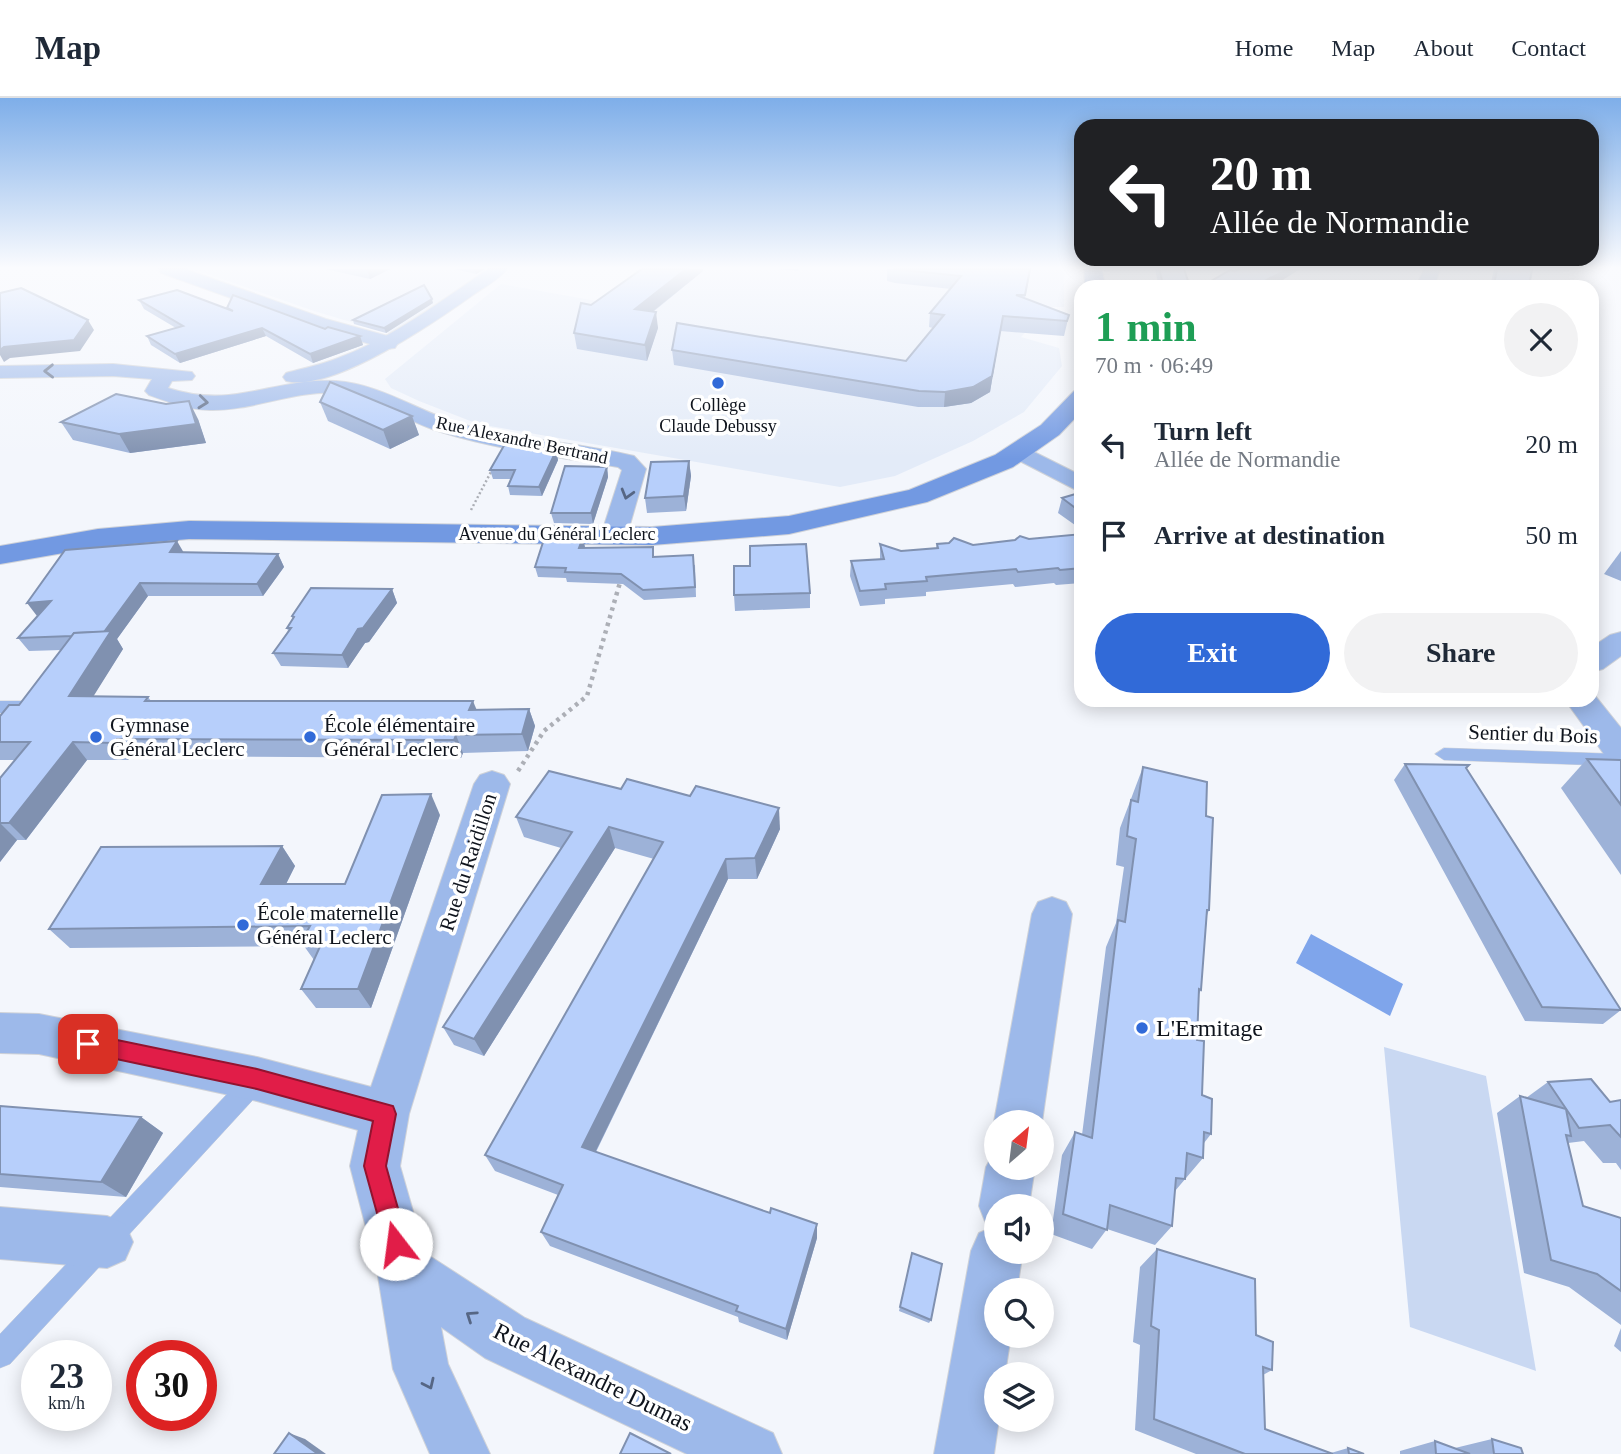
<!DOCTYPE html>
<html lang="en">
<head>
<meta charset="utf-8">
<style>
	:root { --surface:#fff; --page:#f2f2f3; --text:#1f2937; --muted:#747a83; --line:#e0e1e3; --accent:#316ad8 }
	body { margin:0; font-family:"Times New Roman",serif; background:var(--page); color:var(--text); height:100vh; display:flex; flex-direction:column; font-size:26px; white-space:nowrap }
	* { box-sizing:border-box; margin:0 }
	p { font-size:23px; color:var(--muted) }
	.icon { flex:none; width:38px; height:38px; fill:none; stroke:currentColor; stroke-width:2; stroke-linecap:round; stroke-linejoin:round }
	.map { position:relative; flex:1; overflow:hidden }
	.details { position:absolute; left:1074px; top:182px; width:525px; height:427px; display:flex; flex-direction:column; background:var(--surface); border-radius:21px; box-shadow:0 4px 18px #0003 }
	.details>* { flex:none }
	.top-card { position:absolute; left:1074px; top:21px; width:525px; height:147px; border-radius:21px; box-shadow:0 4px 18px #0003; background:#202124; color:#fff; overflow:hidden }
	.needle { width:46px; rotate:28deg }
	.controls { position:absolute; left:984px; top:1012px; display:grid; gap:14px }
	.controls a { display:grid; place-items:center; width:70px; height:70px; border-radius:50%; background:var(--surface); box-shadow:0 4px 18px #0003; font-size:35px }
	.speed { position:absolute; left:21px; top:1242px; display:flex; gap:14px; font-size:35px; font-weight:700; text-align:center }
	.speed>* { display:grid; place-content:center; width:91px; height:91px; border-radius:50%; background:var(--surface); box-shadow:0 4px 18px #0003; line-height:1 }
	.speed small { font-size:18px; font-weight:400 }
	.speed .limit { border:10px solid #d22; background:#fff; color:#111 }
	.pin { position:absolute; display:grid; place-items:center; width:60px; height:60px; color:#fff; margin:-30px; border-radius:14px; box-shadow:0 4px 10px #0006 }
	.me { position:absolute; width:77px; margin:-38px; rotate:345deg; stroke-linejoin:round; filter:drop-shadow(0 0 5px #0008) }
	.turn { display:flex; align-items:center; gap:24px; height:147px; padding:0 21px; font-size:32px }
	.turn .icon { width:91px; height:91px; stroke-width:2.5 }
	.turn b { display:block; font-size:49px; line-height:60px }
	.round { display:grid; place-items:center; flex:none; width:74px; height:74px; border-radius:37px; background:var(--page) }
	.summary { display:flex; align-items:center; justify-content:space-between; height:119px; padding:0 21px }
	h1 { font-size:42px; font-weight:700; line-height:52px; color:#1e9e55 }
	.button { display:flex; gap:14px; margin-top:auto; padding:14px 21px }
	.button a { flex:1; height:80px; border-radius:42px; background:var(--accent); color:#fff; font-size:28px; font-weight:700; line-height:80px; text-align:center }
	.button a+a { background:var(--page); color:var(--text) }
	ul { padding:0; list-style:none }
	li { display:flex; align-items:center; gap:21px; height:91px; padding:0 21px }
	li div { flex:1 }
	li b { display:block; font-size:26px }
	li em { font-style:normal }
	header { display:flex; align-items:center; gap:42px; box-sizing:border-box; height:98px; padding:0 35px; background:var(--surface); border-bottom:2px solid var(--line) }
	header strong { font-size:33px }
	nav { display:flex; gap:38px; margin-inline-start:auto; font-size:24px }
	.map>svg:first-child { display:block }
</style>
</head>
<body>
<header>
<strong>Map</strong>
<nav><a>Home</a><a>Map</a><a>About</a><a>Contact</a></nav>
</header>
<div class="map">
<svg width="1621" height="1356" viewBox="0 0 1621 1356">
	<rect width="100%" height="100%" fill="#f3f6fc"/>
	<g fill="#e3ebf8">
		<path d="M194 171H488L391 236 314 213Z"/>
		<path d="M663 171H1064V209H1050L1021 239 1059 250 1062 268 1024 314 973 343 895 378 840 389 478 326 419 303 391 290 385 281 501 186 630 209Z"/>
	</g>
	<path fill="#c9d8f2" d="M1384 949 1486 978 1536 1273 1410 1229Z"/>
	<path fill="#7fa5eb" d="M1311 836 1403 886 1390 918 1296 865Z"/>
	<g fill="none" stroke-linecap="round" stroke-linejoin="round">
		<defs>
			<g id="service">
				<path d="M0 603H26L34 609 26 615H0Z"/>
				<path d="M1444 650 1621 656V668L1444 662 1435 656Z"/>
				<path d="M254 973 262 976 266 984 262 992 10 1266 0 1270V1236L246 976Z"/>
			</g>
			<g id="minor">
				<path d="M488 171H507C499 182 484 189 473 197 435 224 332 295 286 283L283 279 286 275C304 270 321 267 338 260 393 240 441 203 488 171Z"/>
				<path d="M1424 171H1440L1434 189H1416Z"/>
				<path d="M113 266 192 274 195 278 192 282 172 283 168 290C236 312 273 279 336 283 381 286 419 314 461 326 518 342 578 344 634 358L646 371 627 437 623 443 614 445 605 443 601 437 622 372 618 369C559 359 499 352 441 334 407 324 371 298 337 295 294 292 253 313 210 312 189 312 168 304 149 297L145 293 152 281 113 278 0 280V268Z"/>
				<path d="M1018 346 1082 378V395L1010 358 1006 353 1010 348Z"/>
				<path d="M1621 534V558L1603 571 1592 574V549L1610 537Z"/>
				<path d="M1592 594 1621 630V666L1609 663 1565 602H1592Z"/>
				<path d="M492 673 504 677 510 686 409 1016 400 1068 425 1155 525 1220 773 1335 782 1356H687L485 1260 441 1229 448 1266 490 1356H430L393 1271 377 1172 350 1068 358 1032 257 1003 39 956 0 955V915L39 916 257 959 371 989 474 686 480 677Z"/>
				<path d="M1052 799 1066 804 1072 816 1042 1024H996V1028L994 1024 1032 816 1038 804Z"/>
				<path d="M996 1051V1069H1035L1029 1108H996V1153H1023L1017 1192H996V1237H1011L1005 1276H996V1321H999L994 1356H934L971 1153 979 1135 993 1129 986 1126 979 1108 986 1069Z"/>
				<path d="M0 1109 107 1118 125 1126 133 1144 125 1162 107 1170 0 1161Z"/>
			</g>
			<path id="tertiary" d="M159 171H185L326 221 395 240 398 245 395 250 387 251 312 229 161 175Z"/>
			<g id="secondary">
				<path d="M1084 171H1102L1105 189H1085Z"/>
				<path d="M1082 291V313L1059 337 1013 369 927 404 789 436 652 447 189 441 98 449 0 466V448L98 431 189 423 652 429 789 418 909 392 995 357 1041 327 1074 293Z"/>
			</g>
		</defs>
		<use href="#service" stroke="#cfd2d8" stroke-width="1"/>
		<use href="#minor" stroke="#cfd2d8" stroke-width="2"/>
		<use href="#tertiary" stroke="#cfd2d8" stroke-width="2"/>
		<use href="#secondary" stroke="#cfd2d8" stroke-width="2"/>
		<path stroke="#acafb6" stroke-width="2.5" stroke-dasharray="2 2.5" stroke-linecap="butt" d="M471 412 493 370"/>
		<path stroke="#acafb6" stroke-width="4.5" stroke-dasharray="3.5 4.5" stroke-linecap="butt" d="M518 673 544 633 587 598 621 481"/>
		<use href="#service" fill="#9db9ea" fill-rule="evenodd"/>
		<use href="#minor" fill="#9db9ea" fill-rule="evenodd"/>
		<use href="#tertiary" fill="#9db9ea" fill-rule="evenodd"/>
		<use href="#secondary" fill="#7299e2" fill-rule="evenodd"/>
	</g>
	<g fill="#9db2d8">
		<path d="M325 171H390L370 181Z"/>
		<path d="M454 171H485L476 176Z"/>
		<path d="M642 171H703V173L653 214 658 230 647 263 577 251 574 235 591 207Z"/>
		<path d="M776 171H799L798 173Z"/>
		<path d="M883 171H1031L1025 200 1069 217 1064 238 1000 233 990 294 971 305 944 309H918L674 267 672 252 906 263 933 230 929 229 930 215 951 191 895 185 887 183V171Z"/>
		<path d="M1155 171H1184L1190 189H1159Z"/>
		<path d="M1494 171H1532L1529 189H1490Z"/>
		<path d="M139 202 227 211 360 238 363 247 313 265 266 238 180 265 151 247 147 238 176 230 144 211Z"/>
		<path d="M433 205 386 235 354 226 353 222Z"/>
		<path d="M320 304 412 318 419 337 390 351 328 323Z"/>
		<path d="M198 321 206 345 130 355 73 342 61 324Z"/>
		<path d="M556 353 558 362 542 398 510 397 508 388 511 381H493L490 372Z"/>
		<path d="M689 363 691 378 686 413 647 415 645 400Z"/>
		<path d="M607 369 608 379 593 426 554 425 551 415Z"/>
		<path d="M1082 394V432L1058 415 1062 400Z"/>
		<path d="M1082 436V486L1081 485 1056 487 1054 485 1015 489 1013 486 926 494V498L885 501V506L860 508 850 478 851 463 880 461V446L901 453 936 450 937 446 973 447Z"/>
		<path d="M585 449V450L654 459 695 467 696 499 644 502 623 486 567 484 566 480 538 479 535 469Z"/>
		<path d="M1621 453V483L1604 476Z"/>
		<path d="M183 454 278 456 284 469 263 498H148L117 541 123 551 93 598 148 599 151 603 477 612 529 611 535 628 528 653 463 655 461 660 131 658 128 662H87L26 742H17L0 764V680L15 662H0V618L19 607 62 552 29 553 18 540 38 518Z"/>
		<path d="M392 491 397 505 369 544 365 545 348 570 281 568 273 555 288 533 287 530 293 521 292 518Z"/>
		<path d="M810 495V510L735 513 734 497Z"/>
		<path d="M1587 661 1621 662V777L1561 690Z"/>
		<path d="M1405 666 1469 667 1466 671 1621 912 1603 926 1525 923 1394 682Z"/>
		<path d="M1143 669 1206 718 1209 812 1207 817 1201 892 1199 896 1197 942 1202 997 1211 1036 1204 1045 1203 1060 1175 1093 1172 1128 1155 1147 1107 1131 1092 1151 1051 1136 1062 1057 1075 1034 1082 1037 1106 849 1116 825 1124 769 1116 767 1120 730Z"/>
		<path d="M440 717 371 910H316L301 891 314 862 304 848 70 850 49 831 282 748 295 768 286 786H345Z"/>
		<path d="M516 719 780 731 757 781H728L596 1054 817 1140 787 1242 739 1224 738 1219 550 1148 541 1134 558 1097 495 1073 485 1057 654 761 615 750 484 958 454 947 443 929 561 750 524 739Z"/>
		<path d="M1548 984 1610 1004 1621 1002V1072L1616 1065H1603L1584 1043 1568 1045 1583 1108 1621 1120V1227L1569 1189 1524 1175 1497 1015 1520 998 1526 1000Z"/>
		<path d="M0 1008 141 1019 163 1035 126 1099 0 1089Z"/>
		<path d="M1157 1151 1256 1237 1272 1272 1263 1277 1265 1331 1331 1355 1348 1350 1364 1356H1196L1135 1332 1140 1247 1133 1244 1140 1169Z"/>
		<path d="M912 1155 931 1222 929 1225 899 1213Z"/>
		<path d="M1621 1230V1254L1614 1248Z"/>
		<path d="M1492 1341 1523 1356H1400V1353L1435 1343 1455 1350Z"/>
	</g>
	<g fill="#8091b0">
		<path d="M367 171H390L370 181Z"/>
		<path d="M474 171H485L476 176Z"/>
		<path d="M686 171H703V173L637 226 635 211Z"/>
		<path d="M1288 171H1300L1278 185 1267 189H1255L1270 180Z"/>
		<path d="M432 201 433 205 386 235 384 230Z"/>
		<path d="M656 214 658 230 647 263 645 247Z"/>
		<path d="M1003 218 990 294 971 305 944 309 945 294Z"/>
		<path d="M88 222 94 232 80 253 10 260 4 264 0 257V252L4 249Z"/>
		<path d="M262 230 266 238 180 265 175 256Z"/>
		<path d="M360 238 363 247 313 265 310 256Z"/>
		<path d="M189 303 198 321 206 345 130 355 119 336Z"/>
		<path d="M412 318 419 337 390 351 383 332Z"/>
		<path d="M556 353 558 362 542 398 539 389Z"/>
		<path d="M689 363 691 378 686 413 684 398Z"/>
		<path d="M607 369 608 379 593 426 591 415Z"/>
		<path d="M583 439 585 449 581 460 579 450Z"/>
		<path d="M177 443 184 455 170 454Z"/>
		<path d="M278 456 284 469 263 498 257 486Z"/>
		<path d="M140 485 148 498 117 541 123 551 83 615 69 598 102 537Z"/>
		<path d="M392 491 397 505 369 544 365 545 348 570 342 557 358 531Z"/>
		<path d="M51 503 37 518 27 505Z"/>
		<path d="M473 603 480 620 469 612Z"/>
		<path d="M529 611 535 628 528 653 522 636Z"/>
		<path d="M456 637 463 655 461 660 454 642Z"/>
		<path d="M117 641 131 658 128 662 114 645Z"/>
		<path d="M73 644 87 662 26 742 9 725Z"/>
		<path d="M431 696 440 717 371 910 358 891Z"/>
		<path d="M779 710 780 731 757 781 755 760Z"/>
		<path d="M0 725 17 742 0 764Z"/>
		<path d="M609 729 615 750 484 958 474 941Z"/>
		<path d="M282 748 295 768 276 806 261 786Z"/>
		<path d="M726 761 728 781 590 1065 582 1049Z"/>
		<path d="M141 1019 163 1035 126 1099 101 1084Z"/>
		<path d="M817 1126V1140L787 1242 786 1231Z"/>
		<path d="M289 1335 305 1341 326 1356H318Z"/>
	</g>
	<g fill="#b7cffb" stroke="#8091b0" stroke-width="2">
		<path d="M642 171H686L635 211 656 214 645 247 574 235 581 205 591 207Z"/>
		<path d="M893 171H1030L1025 197H1016L1069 217 1067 223 1003 218 992 278 973 289 945 294 919 293 672 252 677 225 906 263 944 217 930 215 961 178Z"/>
		<path d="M1159 171H1184L1190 189H1164Z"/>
		<path d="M1239 171H1288L1281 175 1270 180 1255 189H1201L1230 172 1235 173Z"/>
		<path d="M1497 171H1532L1529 189H1506L1494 187Z"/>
		<path d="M424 187 432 201 384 230 353 222Z"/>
		<path d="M21 190 88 222 74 242 4 249 0 252V195Z"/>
		<path d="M177 192 233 213 227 210 233 197 325 231 328 229 360 238 310 256 262 230 175 256 147 238 183 228 139 202Z"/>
		<path d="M330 284 412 318 383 332 320 304Z"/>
		<path d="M116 296 166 306 189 303 196 326 119 336 61 324Z"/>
		<path d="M506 344 556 353 539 389 508 388 515 372H490Z"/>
		<path d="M689 363 684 398 645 400 651 364Z"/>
		<path d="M565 368 607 369 591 415H551Z"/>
		<path d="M1082 394V415L1062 400Z"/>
		<path d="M1082 436V470L1060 472 1058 470 1018 474 1016 471 926 479 927 483 885 486 886 491 860 493 851 463 884 461 880 446 901 453 938 450 937 446 949 445 954 440 973 447 1015 442 1020 438 1029 441Z"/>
		<path d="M545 438 583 439 579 450 653 449V459L693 457 695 489 643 492 621 476 565 474 566 470 535 469Z"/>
		<path d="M177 443 170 454 278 456 257 486 140 485 104 534 74 535 72 538 18 540 51 503 27 505 65 452Z"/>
		<path d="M806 446 810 495 734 497V468H750V448Z"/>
		<path d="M311 490 392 491 363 530 358 531 342 557 273 555 291 530H287L294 519 292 518Z"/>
		<path d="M111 533 69 598 148 599 145 603H473L469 612 529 611 522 636 456 637 454 642 117 641 114 645 73 644 9 725H0V680L30 644H0V618L9 607H19L74 535Z"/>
		<path d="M1587 661 1621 662V707Z"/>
		<path d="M1405 666 1469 667 1466 670 1621 912 1542 909Z"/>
		<path d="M1143 669 1207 684 1206 718 1213 720 1209 812H1207L1201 892 1199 891 1197 942 1204 943 1202 997 1212 1001 1211 1036 1204 1034 1203 1060 1187 1055 1185 1081 1176 1080 1172 1128 1110 1107 1107 1132 1063 1116 1075 1034 1092 1040 1118 822 1125 824 1136 741 1127 738 1131 702 1138 704Z"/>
		<path d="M549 673 621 691 627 681 690 698 696 688 779 710 755 760 726 761 582 1049 770 1115 771 1110 817 1126 786 1231 736 1213 738 1208 541 1134 563 1087 485 1057 663 744 609 729 474 941 443 929 572 734 516 719Z"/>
		<path d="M431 696 358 891H301L322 844H301L310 828 49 831 101 749 282 748 261 786H345L382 697Z"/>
		<path d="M1591 981 1610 1004 1621 1002V1039L1610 1027 1579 1030 1548 984Z"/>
		<path d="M1520 998 1566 1011 1571 1038 1566 1037 1583 1108 1621 1120V1193L1597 1176 1551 1162Z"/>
		<path d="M0 1008 141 1019 101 1084 0 1076Z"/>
		<path d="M1157 1151 1255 1181 1256 1237 1273 1244 1272 1272 1263 1269 1265 1331 1333 1356H1245L1154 1321 1159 1232 1151 1228Z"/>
		<path d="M912 1155 942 1166 931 1222 900 1209Z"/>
		<path d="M289 1335 318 1356H274Z"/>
		<path d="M630 1335 671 1356H620Z"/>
		<path d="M1492 1341 1521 1350 1523 1356H1494Z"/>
		<path d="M1435 1343 1470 1356H1436Z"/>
		<path d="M1348 1350 1364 1356H1349Z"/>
	</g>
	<defs><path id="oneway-chevron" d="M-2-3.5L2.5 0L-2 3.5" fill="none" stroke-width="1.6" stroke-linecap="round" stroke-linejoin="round" transform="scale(1.75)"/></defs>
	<g stroke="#566684">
		<use href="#oneway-chevron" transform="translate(49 273) rotate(179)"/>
		<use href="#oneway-chevron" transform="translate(203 304) rotate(6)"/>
		<use href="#oneway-chevron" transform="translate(627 396) rotate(106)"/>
		<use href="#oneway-chevron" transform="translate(471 1218) rotate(-146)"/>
		<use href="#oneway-chevron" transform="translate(429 1286) rotate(65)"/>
	</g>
	<linearGradient id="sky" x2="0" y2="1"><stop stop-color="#7eaee9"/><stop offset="0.47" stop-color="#fafbfe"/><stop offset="1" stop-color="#fafbfe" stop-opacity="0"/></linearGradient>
	<rect width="1621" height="361" fill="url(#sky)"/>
	<path fill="#e11d48" stroke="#92132f" stroke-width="2" d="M88 936 257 971 393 1008 396 1016 386 1068 408 1146 404 1155 396 1158 388 1155 364 1068 373 1023 257 991 88 955 80 953 77 946 80 939Z"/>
	<g fill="#316ad8" stroke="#fff" stroke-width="2.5">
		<circle cx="718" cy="285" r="7"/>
		<circle cx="96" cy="639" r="7"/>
		<circle cx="310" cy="639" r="7"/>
		<circle cx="243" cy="827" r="7"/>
		<circle cx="1142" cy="930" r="7"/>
	</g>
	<g text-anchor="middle" stroke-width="7" stroke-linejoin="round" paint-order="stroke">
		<g font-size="18" fill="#0f141d" stroke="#fff">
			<text x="718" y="313">Collège<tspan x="718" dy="21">Claude Debussy</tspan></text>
		</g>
		<g font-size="18" fill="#0f141d" stroke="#fff">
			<text transform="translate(522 342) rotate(12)" y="6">Rue Alexandre Bertrand</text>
			<text x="557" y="442">Avenue du Général Leclerc</text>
		</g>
		<g font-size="21" fill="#0f141d" stroke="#fff" text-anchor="start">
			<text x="110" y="634">Gymnase<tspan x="110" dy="24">Général Leclerc</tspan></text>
			<text x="324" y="634">École élémentaire<tspan x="324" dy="24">Général Leclerc</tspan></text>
			<text x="257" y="822">École maternelle<tspan x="257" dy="24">Général Leclerc</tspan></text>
		</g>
		<g font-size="21" fill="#0f141d" stroke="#fff">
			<text transform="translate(1533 636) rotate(2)" y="7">Sentier du Bois</text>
			<text transform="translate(468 764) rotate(-72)" y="7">Rue du Raidillon</text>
		</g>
		<g font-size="24" fill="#0f141d" stroke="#fff" text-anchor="start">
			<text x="1156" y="938">L'Ermitage</text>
		</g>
		<g font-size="24" fill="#0f141d" stroke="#fff">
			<text transform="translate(593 1279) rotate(26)" y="8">Rue Alexandre Dumas</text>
		</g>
	</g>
</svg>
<div class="controls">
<a><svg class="needle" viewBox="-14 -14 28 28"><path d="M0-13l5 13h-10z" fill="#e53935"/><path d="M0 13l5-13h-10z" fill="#747a83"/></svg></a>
<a><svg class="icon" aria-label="sound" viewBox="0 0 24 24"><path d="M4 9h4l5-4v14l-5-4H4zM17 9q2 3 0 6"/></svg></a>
<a><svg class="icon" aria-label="search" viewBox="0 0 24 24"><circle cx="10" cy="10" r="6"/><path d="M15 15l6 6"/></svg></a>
<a><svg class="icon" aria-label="layers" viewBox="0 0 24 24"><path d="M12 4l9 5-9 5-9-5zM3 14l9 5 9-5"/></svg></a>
</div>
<div class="speed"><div>23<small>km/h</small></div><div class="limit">30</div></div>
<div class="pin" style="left:88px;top:946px;background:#d93025"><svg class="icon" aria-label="arrive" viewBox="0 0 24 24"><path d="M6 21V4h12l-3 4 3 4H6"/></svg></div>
<svg class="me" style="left:396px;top:1146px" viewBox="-20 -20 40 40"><circle r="19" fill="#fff"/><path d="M0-13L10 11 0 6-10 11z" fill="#e11d48"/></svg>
<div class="top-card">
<div class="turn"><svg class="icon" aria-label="left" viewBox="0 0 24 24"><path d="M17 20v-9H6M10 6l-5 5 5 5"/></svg><div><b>20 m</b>Allée de Normandie</div></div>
</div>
<section class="details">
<div class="summary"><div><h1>1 min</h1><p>70 m · 06:49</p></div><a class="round"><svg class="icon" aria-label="close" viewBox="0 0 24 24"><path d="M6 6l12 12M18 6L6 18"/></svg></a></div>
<ul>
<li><svg class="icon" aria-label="left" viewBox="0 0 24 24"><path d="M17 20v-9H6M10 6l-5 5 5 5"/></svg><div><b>Turn left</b><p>Allée de Normandie</p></div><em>20 m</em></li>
<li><svg class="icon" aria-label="arrive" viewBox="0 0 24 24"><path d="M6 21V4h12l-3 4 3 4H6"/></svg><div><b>Arrive at destination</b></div><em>50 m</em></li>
</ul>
<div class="button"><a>Exit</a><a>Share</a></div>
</section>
</div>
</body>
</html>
